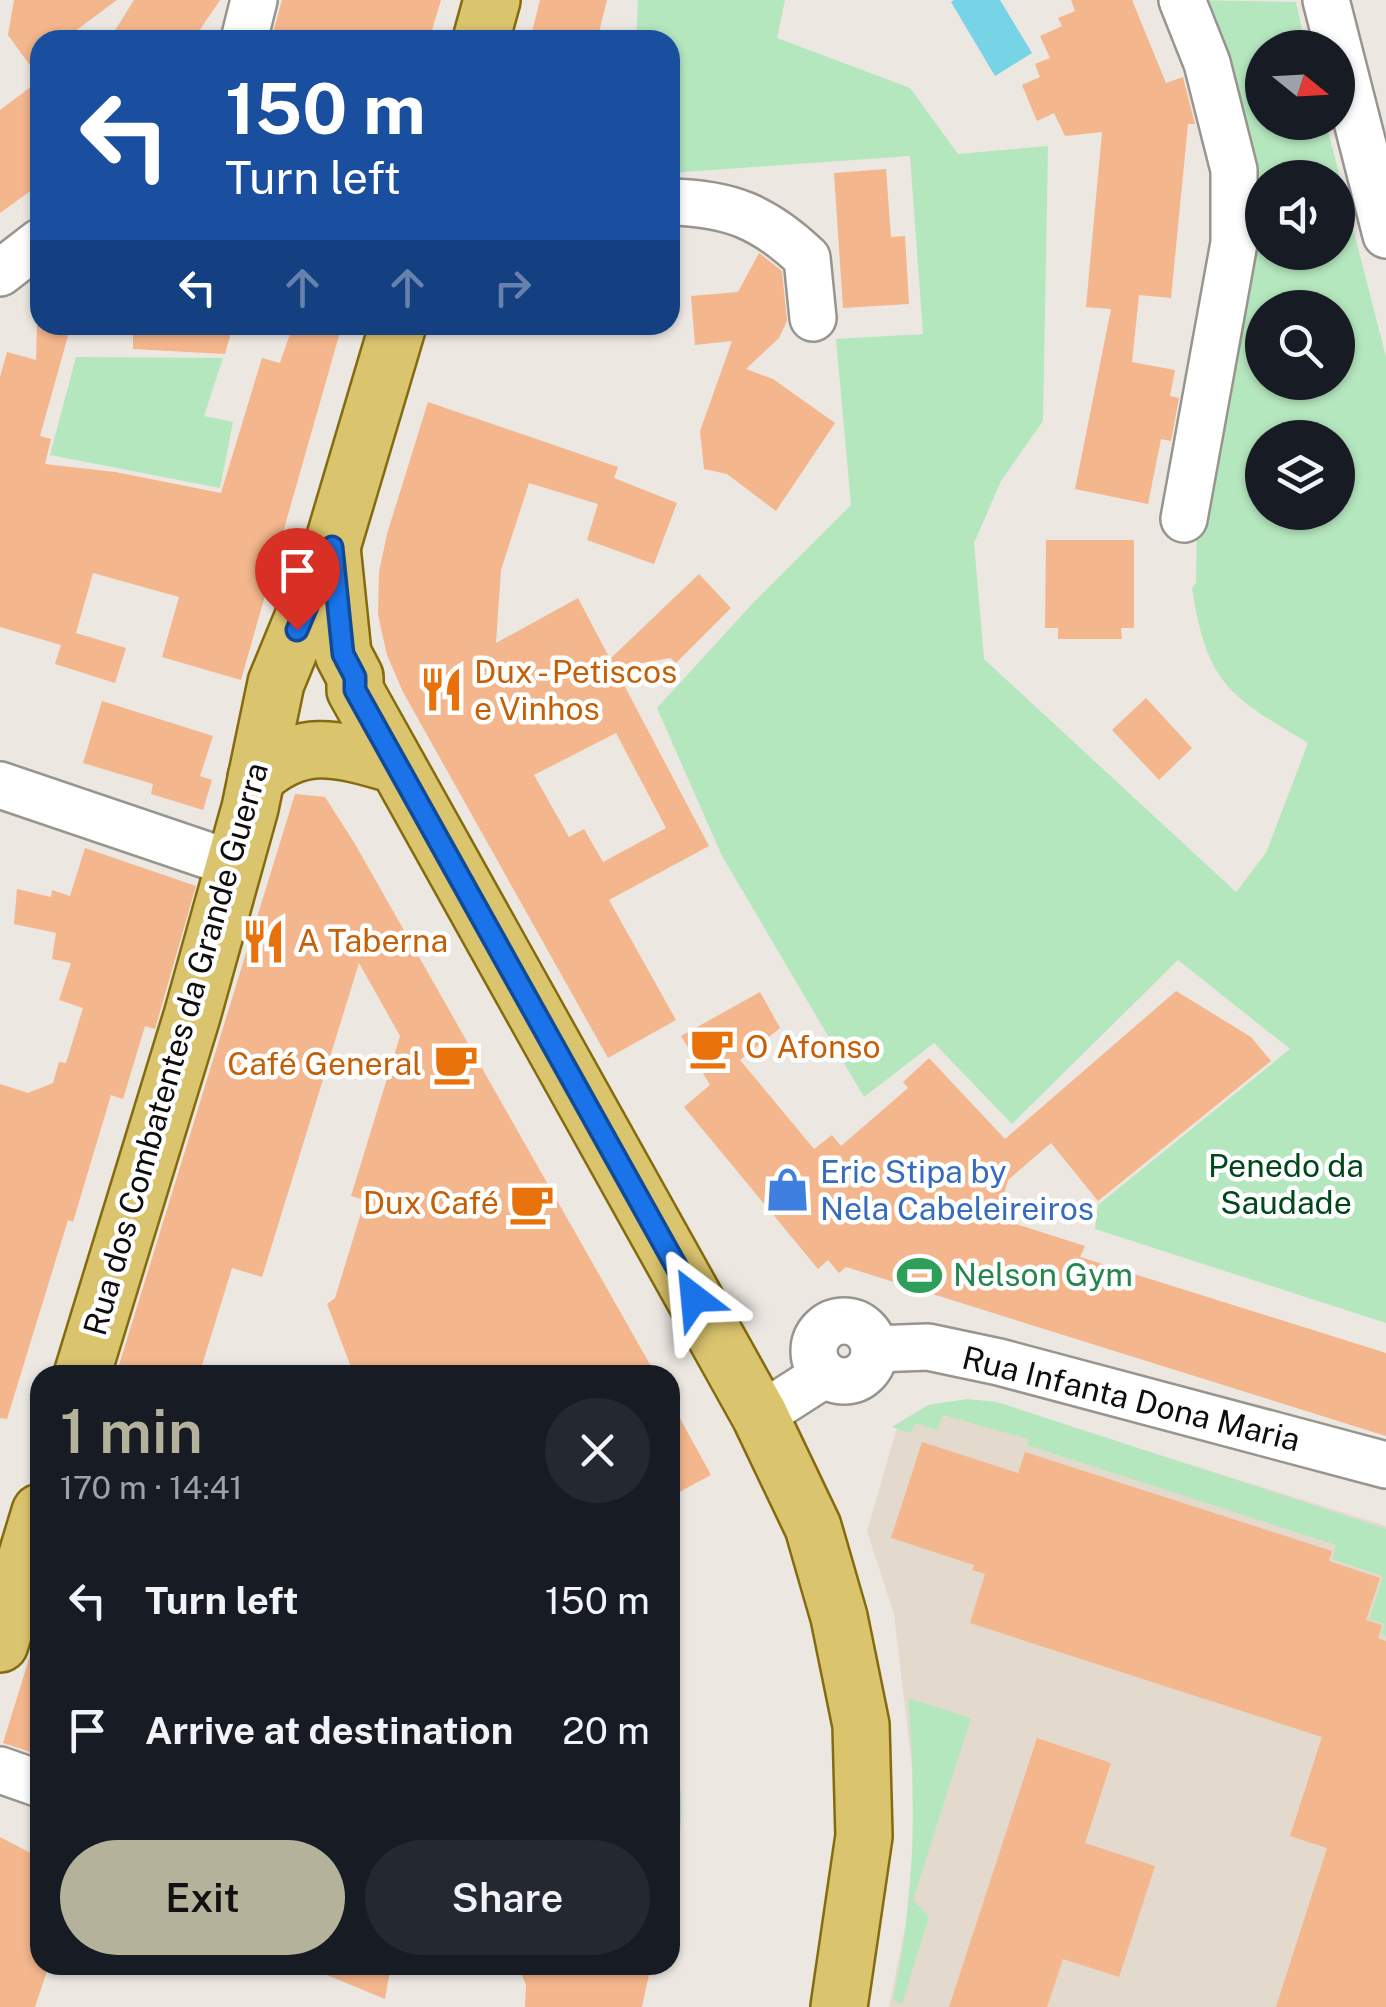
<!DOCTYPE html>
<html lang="en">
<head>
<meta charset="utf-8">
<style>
	:root { --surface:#171b24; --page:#242831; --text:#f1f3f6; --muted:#9ea1a6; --accent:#b5b29c }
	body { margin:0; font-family:"Public Sans",sans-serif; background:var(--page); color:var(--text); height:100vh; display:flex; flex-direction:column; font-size:38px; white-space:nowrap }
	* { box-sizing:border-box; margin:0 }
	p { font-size:32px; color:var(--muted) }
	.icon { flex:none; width:55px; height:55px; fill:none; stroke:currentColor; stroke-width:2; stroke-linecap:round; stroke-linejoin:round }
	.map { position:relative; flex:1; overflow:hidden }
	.drawer { position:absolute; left:30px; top:1365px; width:650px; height:610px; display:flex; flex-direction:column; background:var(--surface); border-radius:30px; box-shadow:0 2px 8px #0004 }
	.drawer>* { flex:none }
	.top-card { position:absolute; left:30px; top:30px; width:650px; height:305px; border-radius:30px; box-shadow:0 2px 8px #0004; background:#1a4fa0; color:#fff; overflow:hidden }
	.needle { width:65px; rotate:108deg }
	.controls { position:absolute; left:1245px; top:30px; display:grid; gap:20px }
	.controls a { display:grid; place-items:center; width:110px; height:110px; border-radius:50%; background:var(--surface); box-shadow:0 2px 8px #0004; font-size:50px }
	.pin { position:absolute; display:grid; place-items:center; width:85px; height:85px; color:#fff; margin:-102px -42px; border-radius:50% 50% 50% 0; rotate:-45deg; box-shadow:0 0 10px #0007 }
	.pin .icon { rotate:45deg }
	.me { position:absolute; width:110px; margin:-55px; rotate:331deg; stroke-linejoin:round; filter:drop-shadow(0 0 8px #0008) }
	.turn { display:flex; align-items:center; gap:35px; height:210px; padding:0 30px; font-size:45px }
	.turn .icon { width:130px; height:130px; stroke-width:2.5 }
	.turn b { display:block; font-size:70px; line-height:85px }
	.lanes { display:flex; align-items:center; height:95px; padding:0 30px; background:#0003; justify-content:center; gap:50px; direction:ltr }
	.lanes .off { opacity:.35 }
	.round { display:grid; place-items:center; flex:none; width:105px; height:105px; border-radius:52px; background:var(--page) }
	.head { display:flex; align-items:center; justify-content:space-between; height:170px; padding:0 30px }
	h1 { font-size:60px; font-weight:600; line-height:75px; color:var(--accent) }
	.button { display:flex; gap:20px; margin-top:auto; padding:20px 30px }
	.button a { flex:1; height:115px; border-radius:60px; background:var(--accent); color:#111; font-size:40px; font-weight:600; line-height:115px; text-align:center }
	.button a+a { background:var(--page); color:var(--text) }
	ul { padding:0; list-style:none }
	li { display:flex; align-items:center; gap:30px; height:130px; padding:0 30px }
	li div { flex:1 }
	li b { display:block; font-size:38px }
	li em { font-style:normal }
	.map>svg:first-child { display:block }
</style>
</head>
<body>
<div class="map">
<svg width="1386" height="2007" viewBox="0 0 1386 2007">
	<rect width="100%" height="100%" fill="#ece7e1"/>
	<path fill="#e3dacd" d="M997 1404 1386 1526V2007H889L906 1922 913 1845 912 1767 894 1614 867 1531 897 1428 907 1417Z"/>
	<g fill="#b5e7be" fill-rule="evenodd">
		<path d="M638 0H785L777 38 910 88 958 154 1048 146 1043 421 1001 481 974 543 984 659 1236 892 1266 853 1308 743C1228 695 1207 684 1192 588L1196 583 1197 527 1246 274 1192 0 1296 2 1306 47 1262 48V122L1326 123 1386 357V1323L1095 1229 1098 1205 1290 1049 1178 960 1012 1124 934 1043 864 1097 722 856 657 708 753 603 851 505 836 339 923 334 910 156 670 173V40H636ZM1262 178H1338V252H1262ZM1262 308H1338V382H1262ZM1262 438H1338V512H1262Z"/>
		<path d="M76 357 223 358 204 416 233 422 220 488 50 455Z"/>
		<path d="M967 1399 997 1402 1386 1529V1636L1381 1634 1384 1624 1369 1619 1383 1576 1332 1559 1336 1545 1027 1445 1028 1439 943 1415 937 1430 915 1423 911 1433 892 1427 928 1405Z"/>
		<path d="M908 1698 971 1718 913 1900 929 1917 902 2004 893 2000C915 1900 917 1800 908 1698Z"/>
		<path d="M670 1719 674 1728C679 1776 689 1828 670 1874Z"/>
	</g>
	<path fill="#77d4e6" d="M954 0H1000L1032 53 995 76 951 2Z"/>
	<g fill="#f4b68c" fill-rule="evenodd">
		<path d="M14 0H117L63 40H40V79L8 35Z"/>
		<path d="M134 0H220L193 40H109Z"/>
		<path d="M282 0H441L429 40H271Z"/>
		<path d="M540 0H607L597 40H530Z"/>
		<path d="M1071 0H1132L1166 83 1183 77 1195 124H1188L1171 298 1139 295 1132 362 1175 370 1170 396 1179 398 1171 441 1161 439 1148 504 1075 489 1111 309 1086 307 1102 132 1065 136 1054 113 1037 121 1022 85 1040 77 1035 64 1050 58 1040 36 1062 26 1058 18 1075 11Z"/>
		<path d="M40 80V184L0 213V110Z"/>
		<path d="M886 169 891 237 905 236 909 304 843 308 834 173Z"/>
		<path d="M759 253 782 271 787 321 779 338 746 369 773 379 835 423 776 511 727 474 704 469 700 431 732 341 695 345 691 296 738 292Z"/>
		<path d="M37 325H71L40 436 51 439 45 464 115 472 221 493 262 358 280 363 293 325H342L241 680 162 657 179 597 93 573 76 633 126 648 115 683 55 664 61 645 0 627V377L7 352 36 360Z"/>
		<path d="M201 325H233L225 354 133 349V330Z"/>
		<path d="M428 402 618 467 614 478 677 503 654 564 587 540 598 504 529 483 501 570 496 643 578 598 610 659 699 574 731 608 676 663 670 658 615 668 709 846 609 900 676 1020 608 1058 403 692 387 655 378 615 379 572 387 534ZM616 733 666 828 603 862 584 829 569 837 534 775Z"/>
		<path d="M1046 540H1134V628H1121L1122 639H1058V628H1045Z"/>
		<path d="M1146 698 1192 748 1159 780 1112 730Z"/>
		<path d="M102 701 213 736 200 776 212 780 203 810 151 794 153 784 83 763Z"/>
		<path d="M295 794 325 797 355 844 656 1375H354L327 1304 335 1298 365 1200 351 1196 400 1036 359 963 262 1277 232 1268 199 1375H116Z"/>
		<path d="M85 848 196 886 155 1029 145 1026 123 1099 111 1095 73 1222 68 1220 7 1419 0 1418V1084L28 1093 53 1083 59 1062 66 1063 83 1008 59 1000 71 963 52 959 56 933 14 924 17 889 51 897 52 890 70 896Z"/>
		<path d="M1176 991 1251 1037 1271 1061 1098 1201 1051 1143 1008 1180 997 1218 1085 1246 1080 1257 1386 1353V1436L846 1267 839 1273 828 1260 818 1269 684 1107 710 1085 681 1036 760 992 780 1028 740 1060 814 1149 832 1135 841 1146 908 1088 903 1082 929 1058 1005 1139Z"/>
		<path d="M670 1400 711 1475 670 1497Z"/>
		<path d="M922 1442 1018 1473 1025 1452 1332 1551 1329 1561 1380 1578 1366 1620 1382 1625 1378 1638 1386 1641V2007H1276L1327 1848 1290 1836 1322 1737 970 1623 985 1574 972 1570 974 1565 891 1538Z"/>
		<path d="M33 1646 40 1647V1746L34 1744 31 1752 3 1743Z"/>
		<path d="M1037 1738 1111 1763 1085 1843 1155 1866 1119 1977 1063 1959 1047 2007H949Z"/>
		<path d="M0 1837 38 1857 31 1875 40 1879V1965H49L35 2007H0Z"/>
		<path d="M305 1965H391L385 1999 305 1966Z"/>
		<path d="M518 1965H651L642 2007H525L526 1985Z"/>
	</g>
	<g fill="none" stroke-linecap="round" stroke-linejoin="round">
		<defs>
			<g id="minor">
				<path d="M1182 0 1207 63 1234 170V243L1184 519"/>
				<path d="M1326 0 1386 235"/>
				<path d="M244 40 254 0"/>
				<path d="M670 202C729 203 764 217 807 258L813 318"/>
				<path d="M0 273 40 242"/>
				<path d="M0 785 233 864"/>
				<circle cx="844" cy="1351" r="30"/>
				<path d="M874 1349 928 1347 999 1362 1386 1465"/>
				<path d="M760 1416 824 1375"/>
				<path d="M0 1770 40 1784"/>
			</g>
			<g id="major">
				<path d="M481 40 492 0"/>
				<path d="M332 547 343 654 355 677V690L760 1416 813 1527 839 1617 861 1725 864 1836 839 2007"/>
				<path d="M256 778C303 735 341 750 396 765"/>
				<path d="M82 1375 192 1016 250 808 276 683 332 547 398 325"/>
				<path d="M0 1644 40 1512"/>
			</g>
		</defs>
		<use href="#minor" stroke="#98948e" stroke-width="50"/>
		<use href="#major" stroke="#846b0d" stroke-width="60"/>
		<use href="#minor" stroke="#fff" stroke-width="45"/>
		<use href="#major" stroke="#dbc46e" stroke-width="55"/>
	</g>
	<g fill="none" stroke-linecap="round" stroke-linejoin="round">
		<defs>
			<path id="route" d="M297 630 332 547 343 654 355 677V690L694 1298"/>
		</defs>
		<use href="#route" stroke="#114b97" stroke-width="25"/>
		<use href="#route" stroke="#1a73e8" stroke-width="18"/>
	</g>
	<defs>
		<symbol id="restaurant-bare" viewBox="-9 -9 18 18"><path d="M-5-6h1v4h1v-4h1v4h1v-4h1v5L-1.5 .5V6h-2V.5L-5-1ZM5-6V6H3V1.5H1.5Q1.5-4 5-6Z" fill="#e8710a" stroke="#fff" stroke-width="2.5" paint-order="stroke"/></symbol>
		<symbol id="cafe-bare" viewBox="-9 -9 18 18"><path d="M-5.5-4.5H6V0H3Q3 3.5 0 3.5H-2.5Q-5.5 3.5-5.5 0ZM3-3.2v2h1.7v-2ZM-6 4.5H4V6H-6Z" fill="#e8710a" stroke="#fff" stroke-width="2.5" paint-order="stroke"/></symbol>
		<symbol id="shop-bare" viewBox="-9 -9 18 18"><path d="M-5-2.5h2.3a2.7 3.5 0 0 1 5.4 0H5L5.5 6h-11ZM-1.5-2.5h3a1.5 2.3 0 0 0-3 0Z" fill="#3f7fe0" stroke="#fff" stroke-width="2.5" paint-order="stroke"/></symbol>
		<symbol id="stadium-bare" viewBox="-9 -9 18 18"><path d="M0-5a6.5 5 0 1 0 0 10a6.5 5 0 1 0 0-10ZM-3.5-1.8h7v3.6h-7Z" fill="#2e9e5b" stroke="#fff" stroke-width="2.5" paint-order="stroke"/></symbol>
	</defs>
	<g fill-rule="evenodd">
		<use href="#restaurant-bare" x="410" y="658" width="63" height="63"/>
		<use href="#restaurant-bare" x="232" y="910" width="63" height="63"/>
		<use href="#cafe-bare" x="680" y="1016" width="63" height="63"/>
		<use href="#cafe-bare" x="424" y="1032" width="63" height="63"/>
		<use href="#shop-bare" x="756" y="1158" width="63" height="63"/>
		<use href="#cafe-bare" x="500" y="1172" width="63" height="63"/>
		<use href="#stadium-bare" x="888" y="1244" width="63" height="63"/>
	</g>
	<g text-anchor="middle" stroke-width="9" stroke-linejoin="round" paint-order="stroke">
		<g font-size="32" fill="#c56008" stroke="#fff" text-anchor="start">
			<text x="474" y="683">Dux - Petiscos<tspan x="474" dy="37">e Vinhos</tspan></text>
			<text x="297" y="952">A Taberna</text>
			<text x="745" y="1058">O Afonso</text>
			<text x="422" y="1075" text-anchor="end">Café General</text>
			<text x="499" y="1214" text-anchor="end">Dux Café</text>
		</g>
		<g font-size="32" fill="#0f0d0b" stroke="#fff">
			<text transform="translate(176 1049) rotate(-74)" y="11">Rua dos Combatentes da Grande Guerra</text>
			<text transform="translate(1131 1399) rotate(14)" y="11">Rua Infanta Dona Maria</text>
		</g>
		<g font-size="32" fill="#00471c" stroke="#fff">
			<text x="1286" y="1177">Penedo da<tspan x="1286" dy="37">Saudade</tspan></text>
		</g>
		<g font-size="32" fill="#366cbe" stroke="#fff" text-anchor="start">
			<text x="820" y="1183">Eric Stipa by<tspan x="820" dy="37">Nela Cabeleireiros</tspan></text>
		</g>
		<g font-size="32" fill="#27864d" stroke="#fff" text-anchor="start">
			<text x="953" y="1286">Nelson Gym</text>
		</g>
	</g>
</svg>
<div class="controls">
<a><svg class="needle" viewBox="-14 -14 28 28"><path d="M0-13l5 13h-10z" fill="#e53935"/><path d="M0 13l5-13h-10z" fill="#9ea1a6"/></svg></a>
<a><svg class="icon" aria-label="sound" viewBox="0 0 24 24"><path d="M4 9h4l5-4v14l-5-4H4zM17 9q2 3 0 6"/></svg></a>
<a><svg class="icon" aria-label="search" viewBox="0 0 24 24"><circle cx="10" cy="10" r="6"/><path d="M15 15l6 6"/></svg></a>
<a><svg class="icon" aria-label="layers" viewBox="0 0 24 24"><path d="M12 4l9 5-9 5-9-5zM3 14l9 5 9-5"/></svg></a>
</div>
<div class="pin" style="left:297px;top:630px;background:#d93025"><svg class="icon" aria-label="arrive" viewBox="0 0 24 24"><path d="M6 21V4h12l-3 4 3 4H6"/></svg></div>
<svg class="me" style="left:694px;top:1298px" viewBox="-20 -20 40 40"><path d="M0-17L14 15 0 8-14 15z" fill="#1a73e8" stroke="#fff" stroke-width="4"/></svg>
<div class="top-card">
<div class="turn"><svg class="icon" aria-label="left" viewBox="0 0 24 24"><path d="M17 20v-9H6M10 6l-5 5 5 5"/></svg><div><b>150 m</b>Turn left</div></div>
<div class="lanes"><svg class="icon" aria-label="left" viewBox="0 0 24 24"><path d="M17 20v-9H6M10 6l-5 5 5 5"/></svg><svg class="icon off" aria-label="ahead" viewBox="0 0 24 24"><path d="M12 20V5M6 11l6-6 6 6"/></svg><svg class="icon off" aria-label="ahead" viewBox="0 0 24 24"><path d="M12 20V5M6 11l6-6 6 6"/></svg><svg class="icon off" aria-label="right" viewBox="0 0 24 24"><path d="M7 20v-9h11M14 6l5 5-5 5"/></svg></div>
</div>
<section class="drawer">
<div class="head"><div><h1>1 min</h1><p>170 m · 14:41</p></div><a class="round"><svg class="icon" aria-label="close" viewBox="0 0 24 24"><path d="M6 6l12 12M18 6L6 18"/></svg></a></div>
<ul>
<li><svg class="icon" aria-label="left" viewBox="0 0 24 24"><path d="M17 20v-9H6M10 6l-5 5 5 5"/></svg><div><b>Turn left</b></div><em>150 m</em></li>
<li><svg class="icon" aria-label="arrive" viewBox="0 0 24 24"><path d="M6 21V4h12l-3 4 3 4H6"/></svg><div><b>Arrive at destination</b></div><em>20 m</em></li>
</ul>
<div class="button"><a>Exit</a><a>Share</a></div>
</section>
</div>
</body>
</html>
